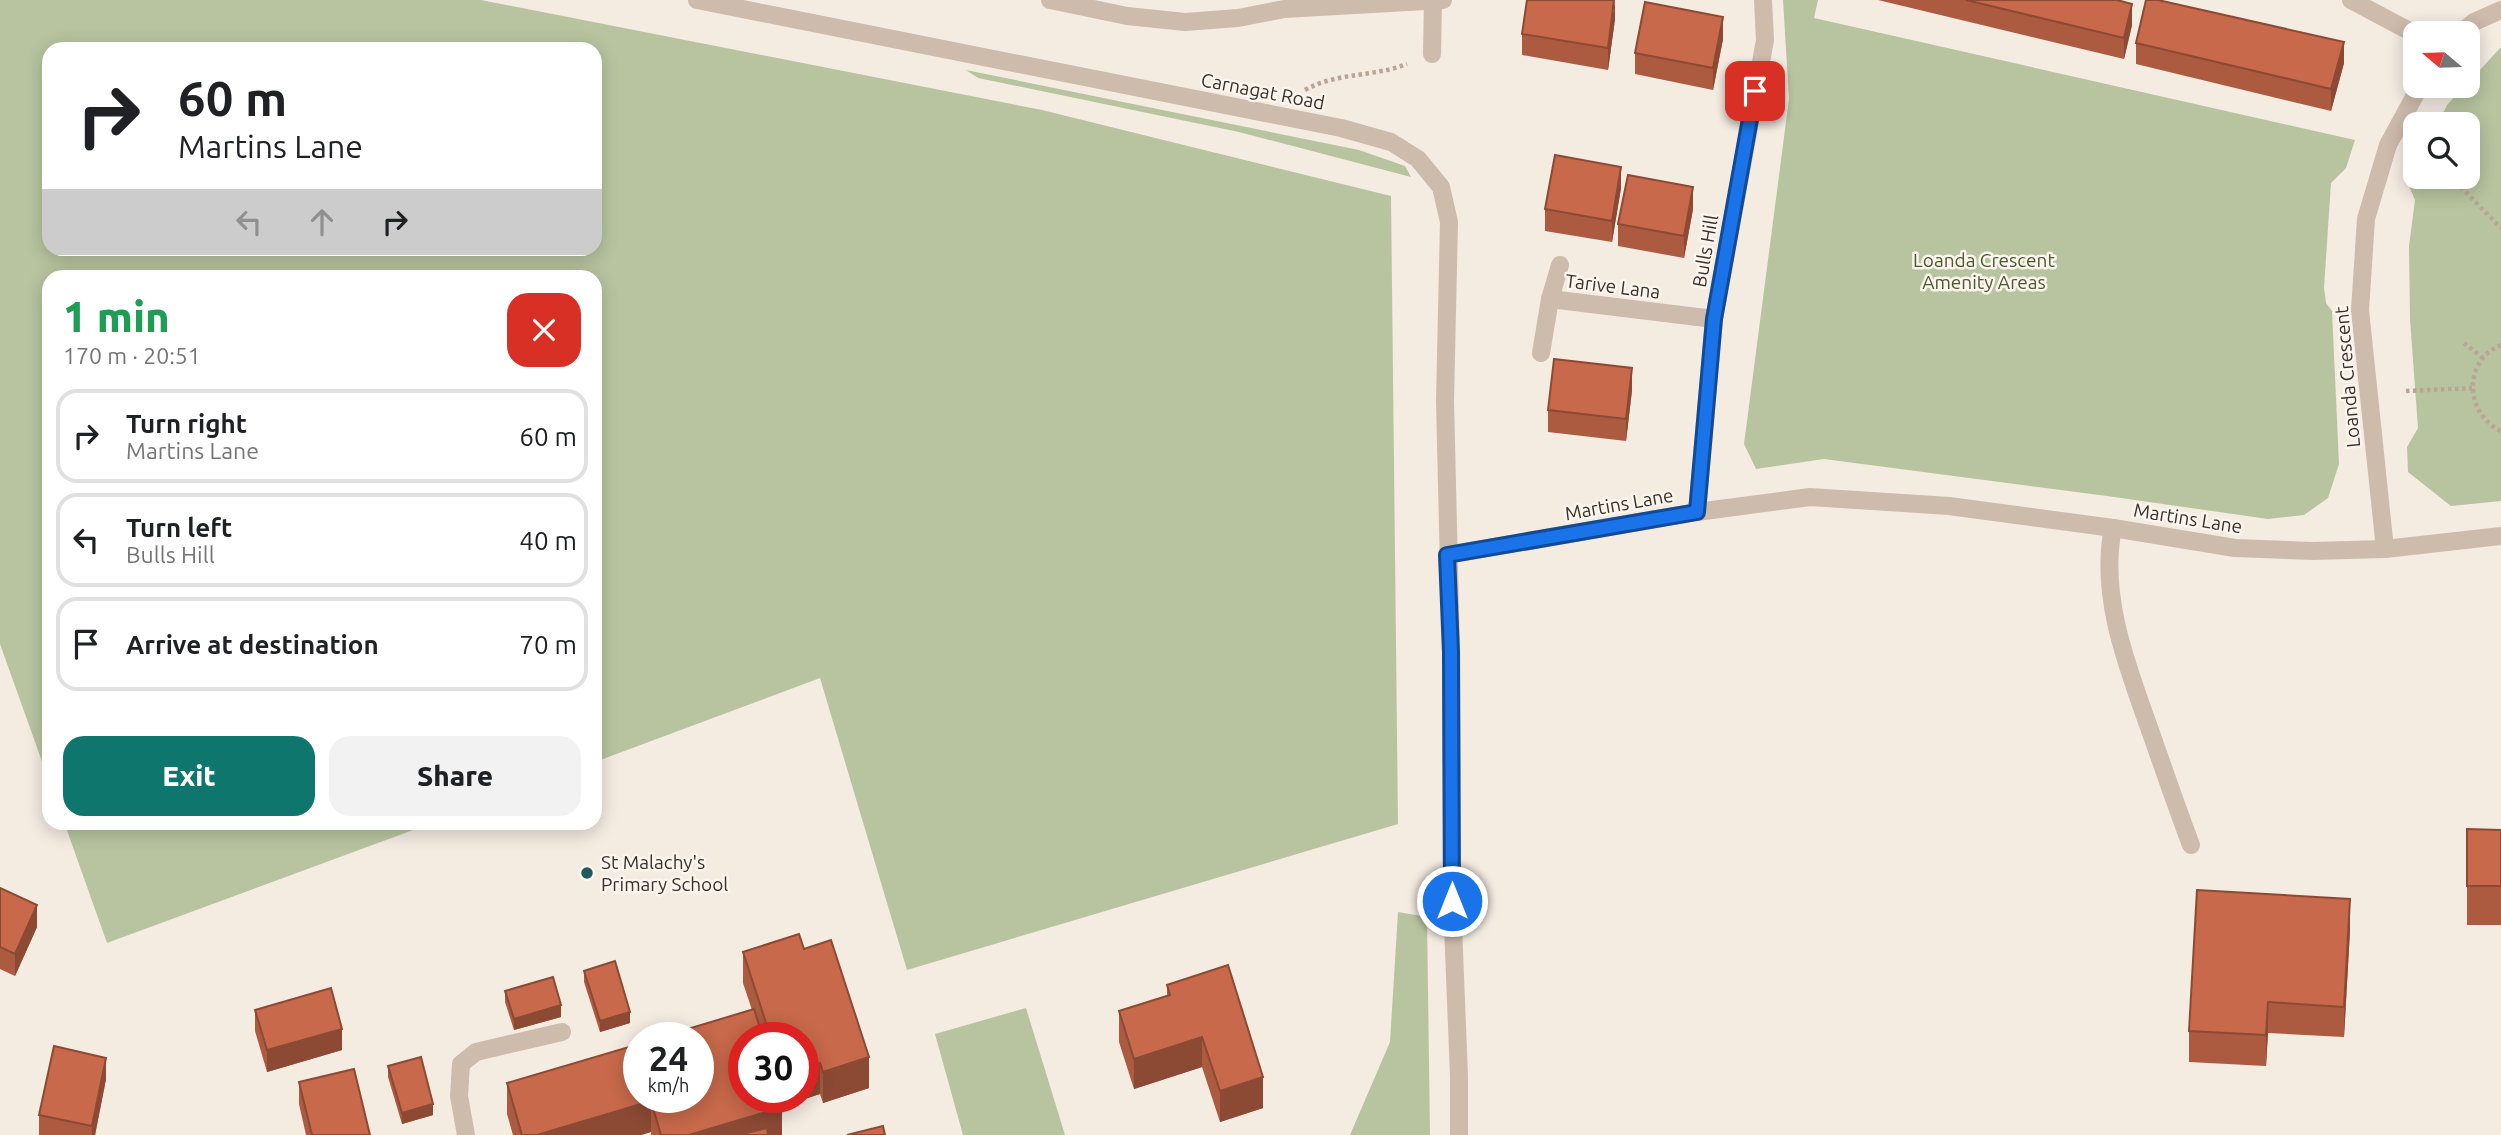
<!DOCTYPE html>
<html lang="en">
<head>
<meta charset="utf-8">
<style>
	:root { --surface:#fff; --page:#f2f2f2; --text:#202124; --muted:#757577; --line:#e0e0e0; --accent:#0f766e }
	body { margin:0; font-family:Ubuntu,sans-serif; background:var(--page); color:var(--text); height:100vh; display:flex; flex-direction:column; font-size:26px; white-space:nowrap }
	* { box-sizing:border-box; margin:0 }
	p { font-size:23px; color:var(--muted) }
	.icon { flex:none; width:38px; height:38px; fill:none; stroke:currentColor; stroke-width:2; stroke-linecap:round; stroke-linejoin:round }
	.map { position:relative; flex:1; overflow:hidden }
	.details { position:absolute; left:42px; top:270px; width:560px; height:560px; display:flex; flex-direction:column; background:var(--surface); border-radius:21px; box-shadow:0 4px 18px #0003 }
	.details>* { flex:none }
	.banner { position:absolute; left:42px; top:42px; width:560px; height:214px; border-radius:21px; box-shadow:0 4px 18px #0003; background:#fff; color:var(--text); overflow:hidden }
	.needle { width:46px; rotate:289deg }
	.controls { position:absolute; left:2403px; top:21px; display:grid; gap:14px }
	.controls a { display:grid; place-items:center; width:77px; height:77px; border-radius:14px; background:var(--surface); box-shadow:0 4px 18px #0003; font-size:35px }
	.speed { position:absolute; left:623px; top:1022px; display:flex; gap:14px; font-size:35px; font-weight:700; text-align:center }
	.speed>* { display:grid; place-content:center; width:91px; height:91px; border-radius:50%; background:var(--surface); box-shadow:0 4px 18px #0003; line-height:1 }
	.speed small { font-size:18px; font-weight:400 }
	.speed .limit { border:10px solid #d22; background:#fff; color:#111 }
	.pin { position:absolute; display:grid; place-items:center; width:60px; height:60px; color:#fff; margin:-30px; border-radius:14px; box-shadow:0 4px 10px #0006 }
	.me { position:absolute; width:77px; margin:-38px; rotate:0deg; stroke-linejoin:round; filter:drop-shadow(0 0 5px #0008) }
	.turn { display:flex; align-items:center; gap:24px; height:147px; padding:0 21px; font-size:32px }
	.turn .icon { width:91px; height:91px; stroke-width:2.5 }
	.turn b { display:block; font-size:49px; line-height:60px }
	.lanes { display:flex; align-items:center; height:66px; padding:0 21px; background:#0003; justify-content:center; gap:35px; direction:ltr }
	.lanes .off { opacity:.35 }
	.round { display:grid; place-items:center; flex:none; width:74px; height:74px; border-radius:21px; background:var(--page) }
	.head { display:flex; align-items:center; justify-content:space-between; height:119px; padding:0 21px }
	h1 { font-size:42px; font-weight:800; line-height:52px; color:#1e9e55 }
	.primary-button { display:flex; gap:14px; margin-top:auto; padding:14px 21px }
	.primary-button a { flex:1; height:80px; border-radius:21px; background:var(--accent); color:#fff; font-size:28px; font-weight:800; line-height:80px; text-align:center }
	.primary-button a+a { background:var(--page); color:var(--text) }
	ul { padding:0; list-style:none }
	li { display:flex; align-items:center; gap:21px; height:94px; margin:0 14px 10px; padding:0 7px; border:4px solid var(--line); border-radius:21px }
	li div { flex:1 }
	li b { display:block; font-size:26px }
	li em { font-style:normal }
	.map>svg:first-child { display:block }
</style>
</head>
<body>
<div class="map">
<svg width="2501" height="1135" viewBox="0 0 2501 1135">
	<rect width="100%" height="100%" fill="#f4ebe1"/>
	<g fill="#b8c4a0" fill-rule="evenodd">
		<path d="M0 0H481L1042 110 1391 196 1398 824 907 970 820 678 595 762V276H49V781L0 644ZM595 49V248H49V49Z"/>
		<path d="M1783 0H1818L1814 18 2355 140 2346 168 2331 183 2324 288 2326 303 2332 311 2339 464 2328 498 2304 515 2268 519 2107 496 1824 459 1756 469 1744 444 1789 99Z"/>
		<path d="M2501 47V501L2451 506 2408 472 2407 447 2418 428 2410 319 2409 246 2415 200 2409 186 2415 173V177H2468V124H2438L2447 105 2465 86H2468V83Z"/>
		<path d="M966 70 1359 150 1405 166 1411 177 1239 132 978 78Z"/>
		<path d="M64 822H432V823L107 943Z"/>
		<path d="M1398 912 1427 917 1430 1135H1350L1390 1042Z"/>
		<path d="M1026 1008 1065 1135H963L935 1034Z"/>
	</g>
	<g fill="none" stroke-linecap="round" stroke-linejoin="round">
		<g stroke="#b9a596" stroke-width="4.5" stroke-dasharray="3.5 3.5" stroke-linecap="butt">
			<path d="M1305 90C1337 72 1374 77 1407 64"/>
			<path d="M2451 177 2501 228"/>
			<path d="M2464 343 2483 358"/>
			<path d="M2501 345C2462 361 2465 414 2501 431"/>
			<path d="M2406 391 2472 388"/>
		</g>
		<g stroke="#cdbbac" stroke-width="18">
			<path d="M2113 528C2099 597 2128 668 2151 733 2164 770 2177 808 2191 845"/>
			<path d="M466 1135 459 1096 461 1064 476 1052 562 1032"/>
		</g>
		<g stroke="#cdbbac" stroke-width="18">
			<path d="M697 0 1341 128 1391 142 1418 159 1441 187 1449 222 1445 401 1451 652 1452 901 1459 1076V1135"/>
			<path d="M1050 0 1127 16 1185 22 1238 18 1284 9 1443 0"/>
			<path d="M2351 0 2415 34"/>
			<path d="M2460 33 2474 22 2501 10"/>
			<path d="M1432 54 1433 1"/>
			<path d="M1550 299 1714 319"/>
			<path d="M1541 353 1550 299 1560 265"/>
			<path d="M1697 512 1714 319 1765 40 1763 0"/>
			<path d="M2385 549 2360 310 2366 219 2388 145 2420 86"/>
			<path d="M1447 555 1697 512 1810 497 1949 506 2113 528 2235 548 2312 551 2385 549 2501 536"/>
		</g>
	</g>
	<g fill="#ac5a40">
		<path d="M1878 0H2117L2132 25 2124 59Z"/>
		<path d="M1615 19 1608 70 1522 55V34Z"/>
		<path d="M1723 39 1713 90 1635 74V53Z"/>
		<path d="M2136 43 2344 63 2331 111 2136 64Z"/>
		<path d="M1621 188 1612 242 1545 231V209Z"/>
		<path d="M1693 209 1684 258 1618 246V224Z"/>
		<path d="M1632 390 1626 441 1548 432V410Z"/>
		<path d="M2467 829 2501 830V925H2467Z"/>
		<path d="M0 888 37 927 15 976 0 969Z"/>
		<path d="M2350 930 2344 1037 2268 1033 2266 1066 2189 1062V1031Z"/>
		<path d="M804 949 869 1088 823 1103 820 1094 783 1106 780 1097H803V1038H744L782 1135H651V1132L641 1135H513L507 1114V1083L752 1010 743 983V952Z"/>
		<path d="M584 971 630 1023 600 1032 584 982Z"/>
		<path d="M1167 985 1263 1108 1220 1122 1202 1067 1134 1089 1119 1042V1011L1167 996Z"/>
		<path d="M505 991 561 1017 514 1030 505 1002Z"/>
		<path d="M255 1010 342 1050 267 1072 255 1031Z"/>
		<path d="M388 1066 433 1115 402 1124 388 1077Z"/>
		<path d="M106 1079 95 1135H39V1115Z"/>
		<path d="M299 1082 370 1135H306L299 1104Z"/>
	</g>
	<g fill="#8c4a34">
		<path d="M1615 0V19L1608 70V48Z"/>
		<path d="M2132 4V25L2124 59V38Z"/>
		<path d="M1723 17V39L1713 90V68Z"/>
		<path d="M2344 42V63L2331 111V89Z"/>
		<path d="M1621 167V188L1612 242V221Z"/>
		<path d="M1693 187V209L1684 258V236Z"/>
		<path d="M1632 368V390L1626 441V419Z"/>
		<path d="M2350 899V930L2344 1037V1007Z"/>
		<path d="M37 905V927L15 976V954Z"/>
		<path d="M2268 1002V1033L2266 1066V1035Z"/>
		<path d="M561 1005V1017L514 1030V1019Z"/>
		<path d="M630 1012V1023L600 1032V1021Z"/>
		<path d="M342 1029V1050L267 1072V1050Z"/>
		<path d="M1202 1037V1067L1134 1089V1059Z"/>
		<path d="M869 1057V1088L823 1103V1072Z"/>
		<path d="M106 1058V1079L95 1135H92V1126Z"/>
		<path d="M820 1063V1094L783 1106V1097H803V1069Z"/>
		<path d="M1263 1077V1108L1220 1122V1091Z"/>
		<path d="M651 1101V1132L641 1135H537Z"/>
		<path d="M433 1104V1115L402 1124V1113Z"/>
		<path d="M782 1107V1135H689Z"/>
	</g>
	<g fill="#c8694b" stroke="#8c4a34" stroke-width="2">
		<path d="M1527 0H1614L1608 48 1522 34Z"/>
		<path d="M1966 0H2117L2132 4 2124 38Z"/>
		<path d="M2146 0H2158L2344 42 2331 89 2136 43Z"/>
		<path d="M1645 2 1723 17 1713 68 1635 53Z"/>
		<path d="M1555 155 1621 167 1612 221 1545 209Z"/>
		<path d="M1628 175 1693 187 1684 236 1618 224Z"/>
		<path d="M1554 359 1632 368 1626 419 1548 410Z"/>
		<path d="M2467 829 2501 830V886H2467Z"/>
		<path d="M0 888 37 905 15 954 0 947Z"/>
		<path d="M2197 890 2350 899 2344 1007 2268 1002 2266 1035 2189 1031Z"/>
		<path d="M799 934 804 949 831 940 869 1057 823 1072 820 1063 803 1069V1038H771L743 952Z"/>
		<path d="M615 961 630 1012 600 1021 584 971Z"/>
		<path d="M1228 965 1263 1077 1220 1091 1202 1037 1134 1059 1119 1011 1170 995 1167 985Z"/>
		<path d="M553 977 561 1005 514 1019 505 991Z"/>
		<path d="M331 988 342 1029 267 1050 255 1010Z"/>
		<path d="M754 1009 763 1038H744V1097H779L782 1107 689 1135H661L651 1101 537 1135H522L507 1083 639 1044V1097H698V1038H658Z"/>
		<path d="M54 1046 106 1058 92 1126 39 1115Z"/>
		<path d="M421 1057 433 1104 402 1113 388 1066Z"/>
		<path d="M354 1069 370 1135H312L299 1082Z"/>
		<path d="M883 1126 885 1135H847Z"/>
		<path d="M767 1128 768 1135H739Z"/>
	</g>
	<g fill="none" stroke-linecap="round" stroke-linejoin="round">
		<defs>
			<path id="route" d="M1452 901 1451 652 1447 555 1697 512 1714 319 1755 91"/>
		</defs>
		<use href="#route" stroke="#114b97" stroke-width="18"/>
		<use href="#route" stroke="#1a73e8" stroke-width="12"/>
	</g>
	<circle fill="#1f5a5e" stroke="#fbf5ee" stroke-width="2.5" cx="587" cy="873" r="7"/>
	<g text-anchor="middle" stroke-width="5" stroke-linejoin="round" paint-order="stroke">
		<g font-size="19" fill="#3b302b" stroke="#fbf5ee">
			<text transform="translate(1263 91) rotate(11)" y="7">Carnagat Road</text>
			<text transform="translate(1705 251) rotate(-80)" y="7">Bulls Hill</text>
			<text transform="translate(1613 286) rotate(7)" y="7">Tarive Lana</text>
			<text transform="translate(2347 377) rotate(-95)" y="7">Loanda Crescent</text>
			<text transform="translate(1619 504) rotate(-10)" y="7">Martins Lane</text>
			<text transform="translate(2188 518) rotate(9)" y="7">Martins Lane</text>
		</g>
		<g font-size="19" fill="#4a5a2e" stroke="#fbf5ee">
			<text x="1984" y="267">Loanda Crescent<tspan x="1984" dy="22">Amenity Areas</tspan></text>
		</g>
		<g font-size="19" fill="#3b302b" stroke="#fbf5ee" text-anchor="start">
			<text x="601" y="869">St Malachy's<tspan x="601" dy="22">Primary School</tspan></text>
		</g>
	</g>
</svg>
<div class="controls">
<a><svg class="needle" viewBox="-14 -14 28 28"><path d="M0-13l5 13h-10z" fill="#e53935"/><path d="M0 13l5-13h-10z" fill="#757577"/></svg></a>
<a><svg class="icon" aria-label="search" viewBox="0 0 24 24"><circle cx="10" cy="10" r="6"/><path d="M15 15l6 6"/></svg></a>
</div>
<div class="speed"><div>24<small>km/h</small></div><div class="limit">30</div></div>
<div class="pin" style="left:1755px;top:91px;background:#d93025"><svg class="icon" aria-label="arrive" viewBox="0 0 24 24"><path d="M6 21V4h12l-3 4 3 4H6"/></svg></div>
<svg class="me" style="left:1452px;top:901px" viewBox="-20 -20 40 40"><circle r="17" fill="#1a73e8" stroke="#fff" stroke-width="3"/><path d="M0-11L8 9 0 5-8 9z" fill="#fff"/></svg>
<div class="banner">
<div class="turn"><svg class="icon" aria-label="right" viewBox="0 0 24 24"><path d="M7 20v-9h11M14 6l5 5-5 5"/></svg><div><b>60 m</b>Martins Lane</div></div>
<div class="lanes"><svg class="icon off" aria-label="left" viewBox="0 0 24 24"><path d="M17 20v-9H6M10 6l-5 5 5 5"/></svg><svg class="icon off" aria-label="ahead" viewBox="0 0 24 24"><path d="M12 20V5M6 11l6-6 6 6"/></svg><svg class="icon" aria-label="right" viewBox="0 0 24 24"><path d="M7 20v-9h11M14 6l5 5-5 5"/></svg></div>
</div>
<section class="details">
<div class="head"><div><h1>1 min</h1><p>170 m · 20:51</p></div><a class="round" style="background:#d93025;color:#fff"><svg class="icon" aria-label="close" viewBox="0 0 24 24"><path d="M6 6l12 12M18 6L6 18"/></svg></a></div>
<ul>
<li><svg class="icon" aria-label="right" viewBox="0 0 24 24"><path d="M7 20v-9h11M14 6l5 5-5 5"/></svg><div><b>Turn right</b><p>Martins Lane</p></div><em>60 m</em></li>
<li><svg class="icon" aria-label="left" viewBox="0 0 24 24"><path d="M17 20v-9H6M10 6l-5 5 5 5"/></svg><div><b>Turn left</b><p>Bulls Hill</p></div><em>40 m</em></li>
<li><svg class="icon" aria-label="arrive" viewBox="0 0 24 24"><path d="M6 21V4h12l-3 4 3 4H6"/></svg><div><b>Arrive at destination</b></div><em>70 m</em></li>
</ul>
<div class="primary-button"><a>Exit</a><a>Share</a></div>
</section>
</div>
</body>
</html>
